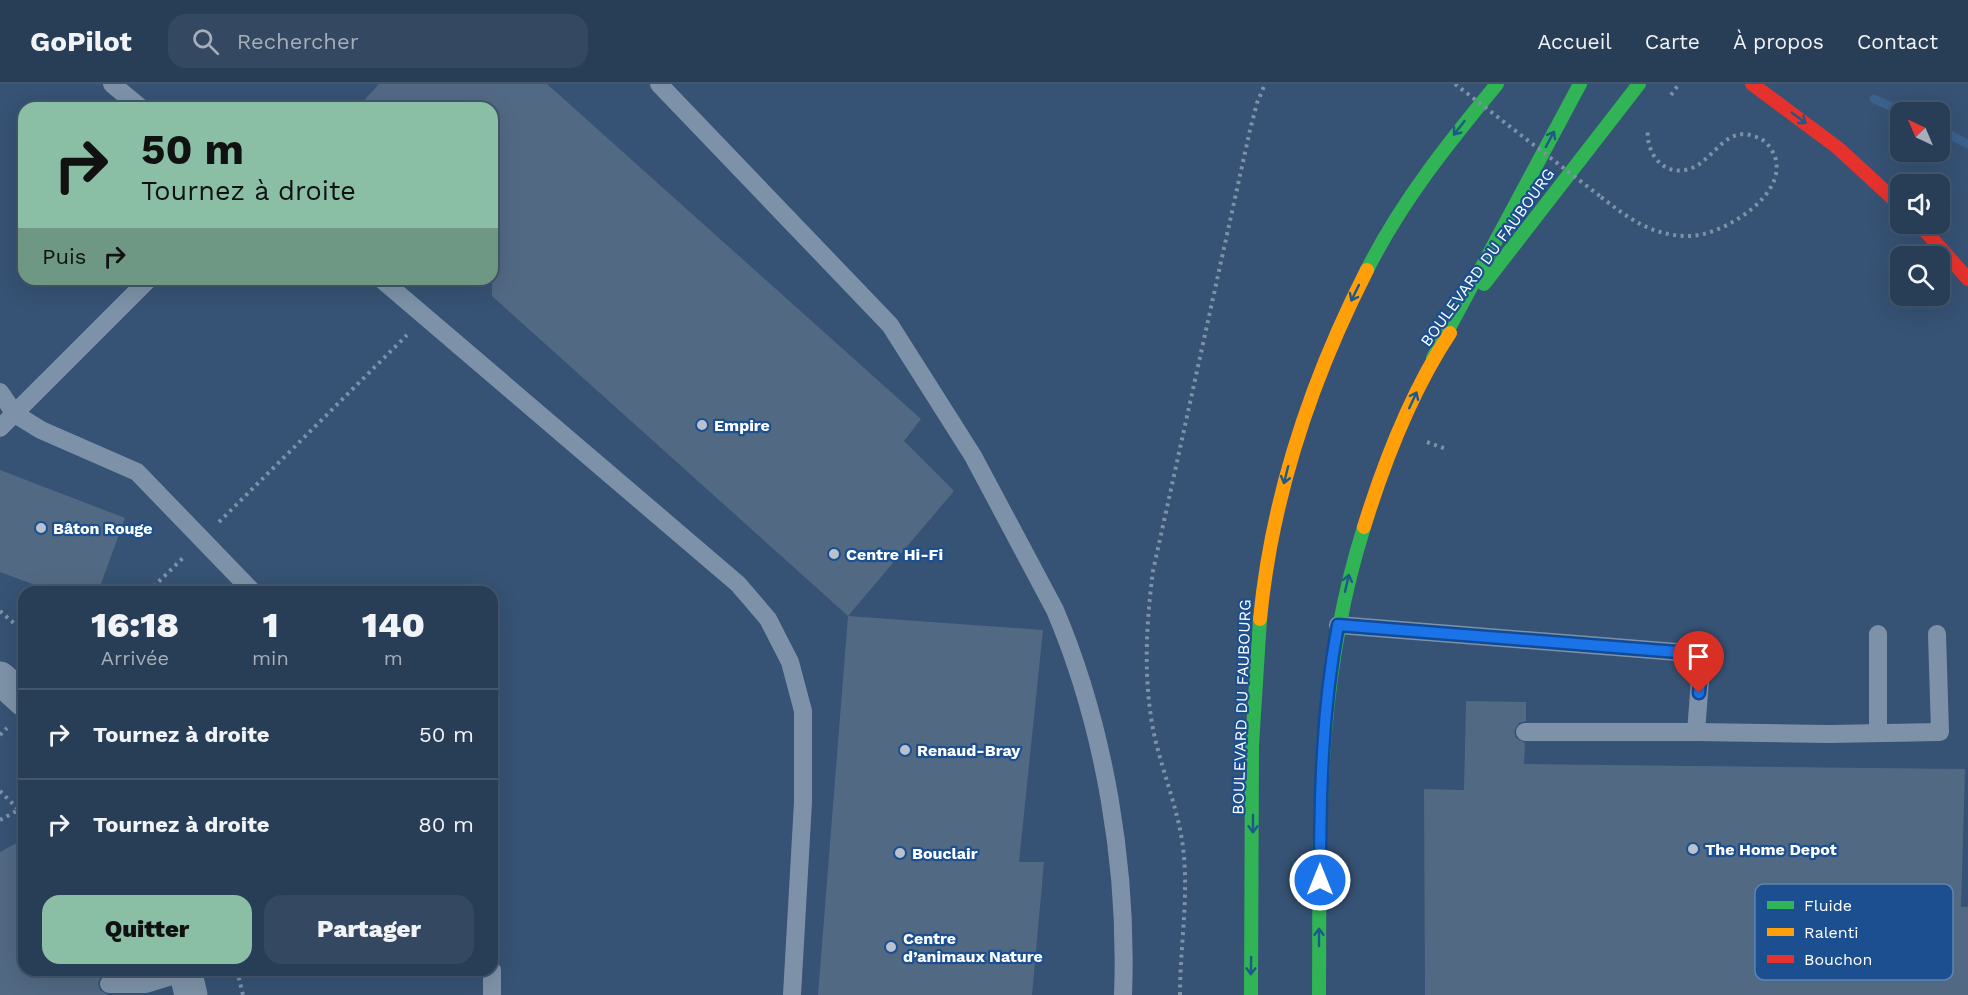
<!DOCTYPE html>
<html lang="fr">
<head>
<meta charset="utf-8">
<style>
	:root { --surface:#283e57; --page:#344961; --text:#f1f3f6; --muted:#a5aeba; --line:#44576d; --accent:#8abfa5 }
	body { margin:0; font-family:"Work Sans",sans-serif; background:var(--page); color:var(--text); height:100vh; display:flex; flex-direction:column; font-size:22px; white-space:nowrap }
	* { box-sizing:border-box; margin:0 }
	p { font-size:20px; color:var(--muted) }
	.icon { flex:none; width:33px; height:33px; fill:none; stroke:currentColor; stroke-width:2; stroke-linecap:round; stroke-linejoin:round }
	.map { position:relative; flex:1; overflow:hidden }
	.details { position:absolute; left:18px; top:502px; width:480px; height:390px; display:flex; flex-direction:column; background:var(--surface); border-radius:18px; box-shadow:0 6px 24px #0002,0 0 0 2px var(--line) }
	.details>* { flex:none }
	.hud { position:absolute; left:18px; top:18px; width:480px; height:183px; border-radius:18px; box-shadow:0 6px 24px #0002,0 0 0 2px var(--line); background:#8abfa5; color:#111; overflow:hidden }
	.needle { width:39px; rotate:316deg }
	.controls { position:absolute; left:1890px; top:18px; display:grid; gap:12px }
	.controls a { display:grid; place-items:center; width:60px; height:60px; border-radius:12px; background:var(--surface); box-shadow:0 6px 24px #0002,0 0 0 2px var(--line); font-size:30px }
	.pin { position:absolute; display:grid; place-items:center; width:51px; height:51px; color:#fff; margin:-62px -26px; border-radius:50% 50% 50% 0; rotate:-45deg; box-shadow:0 0 6px #0007 }
	.pin .icon { rotate:45deg }
	.me { position:absolute; width:66px; margin:-33px; rotate:0deg; stroke-linejoin:round; filter:drop-shadow(0 0 4px #0008) }
	.turn { display:flex; align-items:center; gap:21px; height:126px; padding:0 24px; font-size:27px }
	.turn .icon { width:78px; height:78px; stroke-width:2.5 }
	.turn b { display:block; font-size:42px; line-height:51px }
	.then { display:flex; align-items:center; height:57px; padding:0 24px; background:#0003; gap:12px; font-size:22px }
	.eta { display:flex; justify-content:space-evenly; align-items:center; height:102px; text-align:center }
	.eta b { font-size:36px; font-weight:800; line-height:42px }
	.button { display:flex; gap:12px; margin-top:auto; padding:12px 24px }
	.button a { flex:1; height:69px; border-radius:18px; background:var(--accent); color:#111; font-size:24px; font-weight:800; line-height:69px; text-align:center }
	.button a+a { background:var(--page); color:var(--text) }
	ul { padding:0; list-style:none }
	li { display:flex; align-items:center; gap:18px; height:90px; padding:0 24px; border-top:2px solid var(--line) }
	li div { flex:1 }
	li b { display:block; font-size:22px }
	li em { font-style:normal }
	header { display:flex; align-items:center; gap:36px; box-sizing:border-box; height:84px; padding:0 30px; background:var(--surface); border-bottom:2px solid var(--line) }
	header strong { font-size:28px }
	nav { display:flex; gap:33px; margin-inline-start:auto; font-size:21px }
	.search { width:420px; height:54px; background:var(--page); display:flex; align-items:center; gap:15px; box-sizing:border-box; padding:0 21px; border-radius:18px; color:var(--muted); font-size:22px }
	.map>svg:first-child { display:block }
</style>
</head>
<body>
<header>
<strong>GoPilot</strong>
<div class="search"><svg class="icon" aria-label="search" viewBox="0 0 24 24"><circle cx="10" cy="10" r="6"/><path d="M15 15l6 6"/></svg>Rechercher</div>
<nav><a>Accueil</a><a>Carte</a><a>À propos</a><a>Contact</a></nav>
</header>
<div class="map">
<svg width="1968" height="911" viewBox="0 0 1968 911">
	<rect width="100%" height="100%" fill="#365274"/>
	<g fill="none" stroke-linecap="round" stroke-linejoin="round">
		<g stroke="#3b618d" stroke-width="9">
			<path d="M1874 15 1903 28"/>
			<path d="M1940 46 1968 60"/>
		</g>
	</g>
	<g fill="#526984">
		<path d="M379 0H547L921 335 904 357 954 407 848 532 492 212V24H357Z"/>
		<path d="M0 386 125 434 98 508H54L0 488Z"/>
		<path d="M848 532 1043 546 1019 778H1044L1032 911H818Z"/>
		<path d="M1466 617 1526 618V637L1519 639 1514 647 1516 654 1525 659 1524 680 1965 685 1961 823H1968V911H1425L1424 705 1464 706Z"/>
		<path d="M24 755V886H110L100 894 98 899 100 906 108 911H0V768Z"/>
	</g>
	<g fill="none" stroke-linecap="round" stroke-linejoin="round">
		<g stroke="#7d92a8" stroke-width="4" stroke-dasharray="3 4.5" stroke-linecap="butt">
			<path d="M1671 11 1679 0"/>
			<path d="M1601 113C1628 134 1651 151 1686 152 1722 154 1798 106 1771 65 1767 58 1761 54 1753 52 1726 42 1714 75 1692 84 1664 95 1645 69 1648 44"/>
			<path d="M1427 358 1446 365"/>
			<path d="M219 438 407 251"/>
			<path d="M148 508 184 473"/>
			<path d="M0 527 24 548"/>
			<path d="M0 651 7 644"/>
			<path d="M0 707 19 726"/>
			<path d="M0 736 24 723"/>
			<path d="M237 886 243 911"/>
			<path d="M1180 911C1180 859 1190 808 1182 756 1176 720 1162 686 1154 650 1143 596 1146 541 1153 487L1250 46 1257 19 1265 0"/>
		</g>
		<g stroke="#7d92a8" stroke-width="18">
			<path d="M112 0 141 24"/>
			<path d="M659 0 890 241 973 372 1055 526C1105 644 1128 784 1123 911"/>
			<path d="M381 195 738 500 768 535 790 578 803 627V718L792 911"/>
			<path d="M0 308 15 330 41 346 137 388 253 508"/>
			<path d="M0 344 149 195"/>
			<path d="M1338 541 1702 570 1696 648H1525"/>
			<path d="M1878 550V649"/>
			<path d="M1696 648 1829 650 1940 648 1937 550"/>
			<path d="M492 886V911"/>
			<path d="M109 900H146L185 888"/>
		</g>
		<g stroke="#7d92a8" stroke-width="33">
			<path d="M0 594 24 616"/>
			<path d="M185 886 191 911"/>
		</g>
		<g stroke="#30b455" stroke-width="14">
			<path d="M1367 186C1401 118 1449 58 1497 0"/>
			<path d="M1484 200 1639 0"/>
			<path d="M1433 274 1580 0"/>
			<path d="M1251 911 1252 661 1260 535"/>
			<path d="M1319 911C1320 747 1314 602 1364 443"/>
		</g>
		<g stroke="#ff9f0a" stroke-width="14">
			<path d="M1364 443C1385 375 1411 308 1450 249"/>
			<path d="M1260 535C1272 411 1311 296 1367 186"/>
		</g>
		<g stroke="#e5322d" stroke-width="14">
			<path d="M1752 0 1838 64 1900 121"/>
			<path d="M1919 140 1968 195"/>
		</g>
		<path stroke="#7d92a8" stroke-width="4" stroke-dasharray="3 4.5" stroke-linecap="butt" d="M1455 0 1601 113"/>
	</g>
	<defs><path id="oneway-shaft" d="M-6 0H5M1.5-3L5.5 0L1.5 3" fill="none" stroke-width="1.6" stroke-linecap="round" stroke-linejoin="round" transform="scale(1.5)"/></defs>
	<g stroke="#1d5989">
		<use href="#oneway-shaft" transform="translate(1799 34) rotate(37)"/>
		<use href="#oneway-shaft" transform="translate(1459 44) rotate(128)"/>
		<use href="#oneway-shaft" transform="translate(1550 55) rotate(-62)"/>
		<use href="#oneway-shaft" transform="translate(1355 209) rotate(116)"/>
		<use href="#oneway-shaft" transform="translate(1413 316) rotate(-65)"/>
		<use href="#oneway-shaft" transform="translate(1286 391) rotate(104)"/>
		<use href="#oneway-shaft" transform="translate(1347 499) rotate(-77)"/>
		<use href="#oneway-shaft" transform="translate(1253 740) rotate(90)"/>
		<use href="#oneway-shaft" transform="translate(1319 853) rotate(-90)"/>
		<use href="#oneway-shaft" transform="translate(1251 882) rotate(91)"/>
	</g>
	<g fill="none" stroke-linecap="round" stroke-linejoin="round">
		<defs>
			<path id="route" d="M1320 796C1320 710 1322 626 1338 541L1702 570 1699 609"/>
		</defs>
		<use href="#route" stroke="#114b97" stroke-width="15"/>
		<use href="#route" stroke="#1a73e8" stroke-width="10"/>
	</g>
	<g fill="#b9c2ce" stroke="#1b4f8f" stroke-width="2">
		<circle cx="702" cy="341" r="6"/>
		<circle cx="41" cy="444" r="6"/>
		<circle cx="834" cy="470" r="6"/>
		<circle cx="905" cy="666" r="6"/>
		<circle cx="1693" cy="765" r="6"/>
		<circle cx="900" cy="769" r="6"/>
		<circle cx="891" cy="863" r="6"/>
	</g>
	<g text-anchor="middle" stroke-width="4.5" stroke-linejoin="round" paint-order="stroke">
		<g font-size="16" fill="#fff" stroke="#1b4f8f">
			<text transform="translate(1487 173) rotate(-54)" y="6">BOULEVARD DU FAUBOURG</text>
			<text transform="translate(1241 623) rotate(-88)" y="6">BOULEVARD DU FAUBOURG</text>
		</g>
		<g font-size="16" font-weight="bold" fill="#fff" stroke="#1b4f8f" text-anchor="start">
			<text x="714" y="347">Empire</text>
			<text x="53" y="450">Bâton Rouge</text>
			<text x="846" y="476">Centre Hi-Fi</text>
			<text x="917" y="672">Renaud-Bray</text>
			<text x="1705" y="771">The Home Depot</text>
			<text x="912" y="775">Bouclair</text>
			<text x="903" y="860">Centre<tspan x="903" dy="18">d’animaux Nature</tspan></text>
		</g>
	</g>
	<rect x="1755" y="800" width="198" height="96" rx="9" fill="#1b4f8f" stroke="#5f84b1" stroke-width="1.5"/>
	<rect x="1767" y="817" width="27" height="8" fill="#30b455"/>
	<rect x="1767" y="844" width="27" height="8" fill="#ff9f0a"/>
	<rect x="1767" y="871" width="27" height="8" fill="#e5322d"/>
	<g font-size="16" fill="#fff">
		<text x="1804" y="827">Fluide</text>
		<text x="1804" y="854">Ralenti</text>
		<text x="1804" y="881">Bouchon</text>
	</g>
</svg>
<div class="controls">
<a><svg class="needle" viewBox="-14 -14 28 28"><path d="M0-13l5 13h-10z" fill="#e53935"/><path d="M0 13l5-13h-10z" fill="#a5aeba"/></svg></a>
<a><svg class="icon" aria-label="sound" viewBox="0 0 24 24"><path d="M4 9h4l5-4v14l-5-4H4zM17 9q2 3 0 6"/></svg></a>
<a><svg class="icon" aria-label="search" viewBox="0 0 24 24"><circle cx="10" cy="10" r="6"/><path d="M15 15l6 6"/></svg></a>
</div>
<div class="pin" style="left:1699px;top:609px;background:#d93025"><svg class="icon" aria-label="arrive" viewBox="0 0 24 24"><path d="M6 21V4h12l-3 4 3 4H6"/></svg></div>
<svg class="me" style="left:1320px;top:796px" viewBox="-20 -20 40 40"><circle r="17" fill="#1a73e8" stroke="#fff" stroke-width="3"/><path d="M0-11L8 9 0 5-8 9z" fill="#fff"/></svg>
<div class="hud">
<div class="turn"><svg class="icon" aria-label="right" viewBox="0 0 24 24"><path d="M7 20v-9h11M14 6l5 5-5 5"/></svg><div><b>50 m</b>Tournez à droite</div></div>
<div class="then">Puis<svg class="icon" aria-label="right" viewBox="0 0 24 24"><path d="M7 20v-9h11M14 6l5 5-5 5"/></svg></div>
</div>
<section class="details">
<div class="eta">
<div><b>16:18</b><p>Arrivée</p></div>
<div><b>1</b><p>min</p></div>
<div><b>140</b><p>m</p></div>
</div>
<ul>
<li><svg class="icon" aria-label="right" viewBox="0 0 24 24"><path d="M7 20v-9h11M14 6l5 5-5 5"/></svg><div><b>Tournez à droite</b></div><em>50 m</em></li>
<li><svg class="icon" aria-label="right" viewBox="0 0 24 24"><path d="M7 20v-9h11M14 6l5 5-5 5"/></svg><div><b>Tournez à droite</b></div><em>80 m</em></li>
</ul>
<div class="button"><a>Quitter</a><a>Partager</a></div>
</section>
</div>
</body>
</html>
